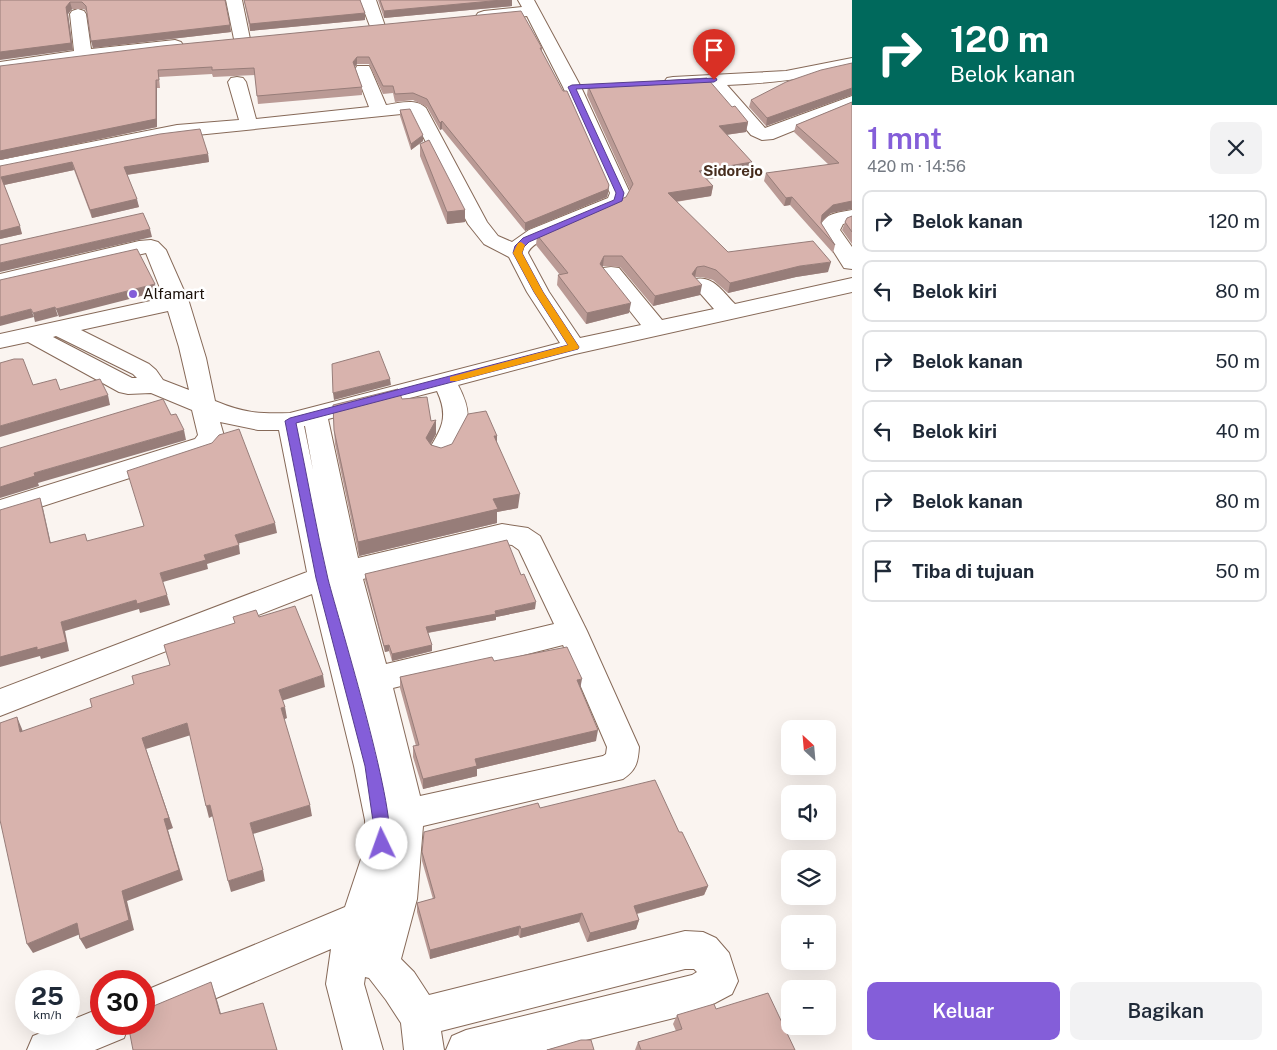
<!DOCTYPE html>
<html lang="id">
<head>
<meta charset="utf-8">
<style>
	:root { --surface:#fff; --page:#f2f2f3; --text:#1f2937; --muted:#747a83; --line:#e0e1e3; --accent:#845ed9 }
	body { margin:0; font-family:"Public Sans",sans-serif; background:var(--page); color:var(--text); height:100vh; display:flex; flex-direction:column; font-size:19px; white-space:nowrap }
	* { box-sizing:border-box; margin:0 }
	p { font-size:16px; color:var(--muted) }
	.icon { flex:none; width:28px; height:28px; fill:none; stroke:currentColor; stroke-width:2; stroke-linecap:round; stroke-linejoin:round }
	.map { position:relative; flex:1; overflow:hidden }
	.drawer { display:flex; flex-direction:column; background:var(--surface); width:425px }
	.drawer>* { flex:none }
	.top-card { background:#00695c; color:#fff; overflow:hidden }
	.needle { width:32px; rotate:334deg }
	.controls { position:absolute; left:781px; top:720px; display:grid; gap:10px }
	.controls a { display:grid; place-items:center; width:55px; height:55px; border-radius:10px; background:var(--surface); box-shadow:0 5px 20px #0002; font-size:25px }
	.speed { position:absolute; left:15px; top:970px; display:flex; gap:10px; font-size:25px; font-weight:700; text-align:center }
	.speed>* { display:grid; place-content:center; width:65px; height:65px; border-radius:50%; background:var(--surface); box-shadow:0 5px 20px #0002; line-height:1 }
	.speed small { font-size:12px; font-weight:400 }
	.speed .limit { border:8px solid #d22; background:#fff; color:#111 }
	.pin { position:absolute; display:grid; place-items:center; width:42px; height:42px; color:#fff; margin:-51px -21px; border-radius:50% 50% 50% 0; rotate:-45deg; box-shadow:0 0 5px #0007 }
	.pin .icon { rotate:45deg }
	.me { position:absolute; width:55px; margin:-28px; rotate:357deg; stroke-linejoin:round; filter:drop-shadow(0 0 4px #0008) }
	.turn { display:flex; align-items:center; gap:18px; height:105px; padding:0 15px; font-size:22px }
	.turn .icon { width:65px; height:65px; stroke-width:2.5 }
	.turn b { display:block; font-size:35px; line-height:42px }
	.round { display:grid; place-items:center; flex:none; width:52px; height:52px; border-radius:10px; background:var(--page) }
	.summary { display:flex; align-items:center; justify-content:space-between; height:85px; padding:0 15px }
	h1 { font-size:30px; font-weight:600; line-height:38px; color:var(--accent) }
	.cta { display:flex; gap:10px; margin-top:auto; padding:10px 15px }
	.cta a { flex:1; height:58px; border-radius:10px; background:var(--accent); color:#fff; font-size:20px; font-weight:600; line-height:58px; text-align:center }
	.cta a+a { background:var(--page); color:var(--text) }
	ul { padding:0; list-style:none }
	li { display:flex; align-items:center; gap:15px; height:62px; margin:0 10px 8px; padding:0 5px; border:2px solid var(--line); border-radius:10px }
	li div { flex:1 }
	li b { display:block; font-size:19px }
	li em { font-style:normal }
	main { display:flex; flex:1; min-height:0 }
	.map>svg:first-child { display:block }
</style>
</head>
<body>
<main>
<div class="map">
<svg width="852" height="1050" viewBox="0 0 852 1050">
	<rect width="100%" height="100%" fill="#faf4f0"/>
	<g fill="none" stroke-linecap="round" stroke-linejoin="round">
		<defs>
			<g id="minor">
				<path d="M226 0H242L250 39 248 42H236L234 39Z"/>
				<path d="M360 0H376L385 26 383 29H371Z"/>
				<path d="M518 0H534L581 87 630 193 624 205C606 214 532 237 528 253L549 292 580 338 641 325 600 273 603 268 611 267 619 268 662 320 714 309 692 284 695 279C713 275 723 292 735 304L852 278V292L575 354 458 385C475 417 468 428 450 457L441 460 432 457 428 451C442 428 449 417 437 391L328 419 358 558 502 524 528 528 540 536 587 631 639 747C638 763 636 770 623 779L423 826 417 899 401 959 414 972 429 995 685 931 703 932 716 938 729 953 738 981 732 994 698 1012 546 1050H446L452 1036 466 1030 692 975 697 972 694 969H685L441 1031 444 1050H404L401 1023 386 1000 369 978 365 977 364 984 383 1050H343L326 984 331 949 144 1029 130 1024H144V991L345 907 366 844 365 820 354 766 312 594 0 716V689L307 572 279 430H258L220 422 224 436 213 451 0 520V500L195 439 198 435 192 410 151 393 128 394 119 392 28 342 0 348V334L164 298 146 253 0 288V274L139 241 151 240 158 242 166 250 189 302 206 358 215 401C244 413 259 414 290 413L560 343 527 292 509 257 484 244 468 224 411 113 177 137 0 172V160L177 125 239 120 228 82 231 78 237 77 243 78 246 82 256 119 369 107 355 70 357 66H369L371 70 386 105C400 103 416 98 426 108L487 222 498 236 512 242 529 230 608 198 610 193 563 87 527 16 484 21 478 19 476 16 478 13 484 11 522 7ZM168 311 179 347 189 390 163 380 156 370 149 364 81 330ZM56 336 133 374 137 378H132L53 337ZM304 426H305L313 470ZM502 544 512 545 519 550 554 624 386 664 363 579ZM563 645 607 747 606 754 603 756 420 796 393 688Z"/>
				<path d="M78 9 84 11 86 14 91 49 175 40 181 42 183 45 181 48 175 50 83 60 0 72V62L74 51 70 14 72 11Z"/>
				<path d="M852 58V68C811 79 770 83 727 85L765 128 852 96V107L773 139 762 140 751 135 710 86 673 87 667 86 664 82 667 78 673 77 786 71Z"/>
				<path d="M852 210V222L843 224 840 230 852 247V269L844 268 820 230C822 213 837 213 852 210Z"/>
				<path d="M101 1008V1024H129L124 1038 95 1050H27L33 1036 63 1024H69V1021Z"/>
			</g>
		</defs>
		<use href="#minor" stroke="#866958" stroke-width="2"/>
		<use href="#minor" fill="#fff" fill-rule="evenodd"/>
	</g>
	<g fill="#ba9a95">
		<path d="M0 0H225L231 32 93 48 87 12 84 9H72L68 14 73 50Z"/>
		<path d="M244 0H360L365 20 250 31Z"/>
		<path d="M378 0H512V6L384 18Z"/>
		<path d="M542 48V52L609 185 608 193 607 197 525 231 442 129 440 130 427 107 413 100 395 102 393 93 383 94 369 64H357L355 67 362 87V95L258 104 255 75 213 77 212 74 159 77 160 88H157V127L0 160V66Z"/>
		<path d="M852 63V95L766 126 749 107 751 100Z"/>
		<path d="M588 86 732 107 748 122 746 132 726 135 750 172 707 179 713 186 711 196 676 202 728 252 828 272 796 277 728 293 713 280 702 277H695L700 295 653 306 620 267 603 266 602 267 629 313 586 324 557 285 558 275H560L536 245 537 235 626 197 630 190 587 95Z"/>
		<path d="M852 102V209L831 213 821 223 835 245 833 253 790 205 784 206 764 181 766 173 829 165 794 132 796 125Z"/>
		<path d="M400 110 423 141 411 150 400 116Z"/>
		<path d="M420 144 465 210V222L447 224 420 156Z"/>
		<path d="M208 154 209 162 127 175 139 207 92 218 74 170 4 185 22 234 0 239V166Z"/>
		<path d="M852 216V244L842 230 845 222Z"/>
		<path d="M402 399 431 421 436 420V434L431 444V445L441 448 497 443 518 508 497 512V523L359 556 335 444 334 430Z"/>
		<path d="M365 574 535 609 496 617V620L428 633 432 651 392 661 389 651 385 652 365 580Z"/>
		<path d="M494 661 580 688 596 741 477 769V776L423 789 413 757V746H416L400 688V677Z"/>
		<path d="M540 808 679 832 708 886 704 895 637 914 639 920 636 929 587 942 579 922 520 938 518 935 430 959 417 912V903L433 899 422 861V852Z"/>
		<path d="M716 1009 795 1050H635L638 1042 676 1031 673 1024 677 1015Z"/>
	</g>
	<g fill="#977d79">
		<path d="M502 0H512V6L384 18V11Z"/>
		<path d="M70 2 72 9 68 14 73 50 0 60V52L66 7Z"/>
		<path d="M365 13V20L250 31V24Z"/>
		<path d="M230 25 231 32 93 48 91 41Z"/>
		<path d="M357 57V64L353 69V62Z"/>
		<path d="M156 80 157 88V127L0 160V151Z"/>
		<path d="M852 88V95L766 126 767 118Z"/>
		<path d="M442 121V129L440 130V123Z"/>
		<path d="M748 122 746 132 717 136 719 126Z"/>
		<path d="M423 135V141L411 150V144Z"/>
		<path d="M208 154 209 162 125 175 124 167Z"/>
		<path d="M72 162 74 170 4 185 1 177Z"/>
		<path d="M752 162 750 172 697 181 699 171Z"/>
		<path d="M609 185 608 193 607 197 525 231V223Z"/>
		<path d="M713 186 711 196 666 203 668 193Z"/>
		<path d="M792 197 790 205 784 206 786 198Z"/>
		<path d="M137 199 139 207 92 218 90 210Z"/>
		<path d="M852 201V209L831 213 820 223 822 215 833 205Z"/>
		<path d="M465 210V222L447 224V212Z"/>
		<path d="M20 226 22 234 0 239V231Z"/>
		<path d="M150 229 152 237 0 272V263Z"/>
		<path d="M604 256 603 266 599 274 600 264Z"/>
		<path d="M831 262 828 272 796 277 728 293 730 283 800 266Z"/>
		<path d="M697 267 695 277 692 274Z"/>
		<path d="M155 284 157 292 59 317 56 309Z"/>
		<path d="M702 285 700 295 653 306 655 296Z"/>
		<path d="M631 303 629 313 586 324 587 313Z"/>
		<path d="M55 307 58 316 35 322 33 313Z"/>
		<path d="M31 309 34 317 0 326V317Z"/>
		<path d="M390 379 391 385 334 400 333 393Z"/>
		<path d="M108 395 110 405 0 437V426Z"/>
		<path d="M436 420V434L426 452V438Z"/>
		<path d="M184 430 186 440 38 483 39 486 0 498V487L34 473Z"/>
		<path d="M494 436H497V450Z"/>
		<path d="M520 494 518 508 497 512V523L359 556 358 542 493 499Z"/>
		<path d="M40 498 43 508 53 553 50 543Z"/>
		<path d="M275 523 277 533 237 544 235 535Z"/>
		<path d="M239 545 240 554 207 564 208 569 163 582 160 573 204 555Z"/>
		<path d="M167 595 170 605 140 613 139 609 65 631 69 651 41 659 40 656 0 667V657L61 622 136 600Z"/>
		<path d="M536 602 535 609 496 617V620L426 633V627Z"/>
		<path d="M389 645V651L385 652 384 646Z"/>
		<path d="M432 645V651L392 661V654Z"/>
		<path d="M323 675 325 687 281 701 279 690Z"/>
		<path d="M582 679 580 690 577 680Z"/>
		<path d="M285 707 287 718 283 720 281 708Z"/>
		<path d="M17 717 22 729 26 743 20 732Z"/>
		<path d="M187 723 191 735 146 749 173 828 168 830 183 880 127 901 134 930 86 949 80 939 122 891 142 738Z"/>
		<path d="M598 730 596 741 477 769V776L423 789V779L475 759Z"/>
		<path d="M210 805 213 816 209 818 206 806Z"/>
		<path d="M310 805 312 816 253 834 250 823Z"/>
		<path d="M263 870 265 881 231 892 228 881Z"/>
		<path d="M708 886 704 895 631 915 634 906Z"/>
		<path d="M582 913 579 922 520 938 521 929Z"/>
		<path d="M639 920 636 929 587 942 590 933Z"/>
		<path d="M77 923 83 933 33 953 27 944Z"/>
		<path d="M520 926 518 935 430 959V950Z"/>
		<path d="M211 982 217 1000 226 1031 220 1014Z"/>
	</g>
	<g fill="#d8b3ad" stroke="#977d79">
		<path d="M0 0H225L230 25 91 41 86 6 82 2H70L66 7 71 43 0 52Z"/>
		<path d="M244 0H360L365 13 250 24Z"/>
		<path d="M380 0H502L384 11Z"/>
		<path d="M521 11 542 48H540L563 91H567L609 185 608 189 525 223 442 121 440 123 427 99 413 93 395 94 393 86H383L369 57H357L353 62 362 87 257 96 254 68 212 70V67L158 70 159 80H156V119L0 151V66L162 46Z"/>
		<path d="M852 63V88L767 118 751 100 786 82 821 70Z"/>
		<path d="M707 78 732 107 735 106 748 122 719 126 752 162 699 171 713 186 668 193 728 252 813 241 831 262 800 266 730 283 716 270 704 266 697 267 692 274 702 285 655 296 622 256H604L600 264 631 303 587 313 558 275 568 273 537 235 626 197 633 184 588 86Z"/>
		<path d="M852 102V201L833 205 822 215 821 223 835 245 792 197 786 198 766 173 839 163 796 125Z"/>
		<path d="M410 109 423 135 411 144 400 110Z"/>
		<path d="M200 129 208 154 124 167 137 199 90 210 72 162 1 177 20 226 0 231V166L160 134Z"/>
		<path d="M429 140 465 210 447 212 420 144Z"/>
		<path d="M143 213 150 229 0 263V245Z"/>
		<path d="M852 216V232L845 222 847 218Z"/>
		<path d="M137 249 155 284 56 309 55 307 33 313 31 309 0 317V280Z"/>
		<path d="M379 351 390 379 333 393 332 364Z"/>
		<path d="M14 359H23L33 385 56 379 60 390 100 379 108 395 0 426V363Z"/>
		<path d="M398 389 402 399 427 397 431 421 436 420 426 438 431 445 441 448 452 444 468 414 486 411 497 436H494L520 494 493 499 498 509 358 542 334 430 333 405Z"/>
		<path d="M163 399 171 415 176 414 184 430 34 473 35 476 0 487V448Z"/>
		<path d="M239 429 275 523 235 535 239 545 204 555 206 560 160 573 167 595 137 604 136 600 61 622 66 642 37 650V647L0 657V510L40 498 50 543 85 534 87 541 144 526 127 471 212 443 219 435Z"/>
		<path d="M507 540 521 575 524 574 536 602 495 611 496 614 426 627 432 645 392 654 389 645 384 646 365 574Z"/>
		<path d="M295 606 323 675 279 690 285 707 281 708 310 805 250 823 263 870 228 881 210 805 206 806 187 723 142 738 169 818 164 819 179 870 122 891 129 920 80 939 77 923 27 944 0 820V723L17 717 20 732 92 707 90 699 134 684 132 676 170 665 164 645 235 623 233 617 256 610 259 617Z"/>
		<path d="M567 647 582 679 577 680 598 730 475 759 477 766 423 779 413 746 419 745 400 677 492 657 494 661Z"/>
		<path d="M655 780 679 832H682L708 886 634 906 639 920 590 933 582 913 521 929 520 926 430 950 417 903 435 898 422 852 424 832 538 803 540 808Z"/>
		<path d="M211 982 220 1014 263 1003 277 1050H133L128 1024H144V1010Z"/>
		<path d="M768 993 795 1050H641L638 1042 682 1029 677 1015 714 1004 716 1009Z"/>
		<path d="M581 1040H591L594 1050H547Z"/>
	</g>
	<path fill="#845ed9" stroke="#563d8d" d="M716 78 717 80 714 82 576 89 624 193 622 201 529 242 524 247 522 253 543 292 579 347 578 349 296 423C307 475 316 528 328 579 339 622 401 820 388 849L382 851 377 849 365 766 316 578 285 421 290 418 568 345 534 292 513 253 515 246 523 238 614 200 616 193 568 87 572 85Z"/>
	<path fill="#f59e0b" d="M521 242 525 245 522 253 543 292 579 347 578 349 457 381H450V377L568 345 534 292 513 253 518 243Z"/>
	<circle fill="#845ed9" stroke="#fff" stroke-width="2" cx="133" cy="294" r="5"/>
	<g text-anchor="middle" stroke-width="5" stroke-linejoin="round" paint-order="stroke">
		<g font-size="15" font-weight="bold" fill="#462d1e" stroke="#fff">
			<text x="733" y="176">Sidorejo</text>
		</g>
		<g font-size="15" fill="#1d120b" stroke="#fff" text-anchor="start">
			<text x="143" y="299">Alfamart</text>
		</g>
	</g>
</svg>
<div class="controls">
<a><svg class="needle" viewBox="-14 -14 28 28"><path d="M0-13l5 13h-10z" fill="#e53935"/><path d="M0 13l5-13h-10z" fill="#747a83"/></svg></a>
<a><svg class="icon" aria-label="sound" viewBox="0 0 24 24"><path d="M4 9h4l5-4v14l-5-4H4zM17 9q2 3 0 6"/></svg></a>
<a><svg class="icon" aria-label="layers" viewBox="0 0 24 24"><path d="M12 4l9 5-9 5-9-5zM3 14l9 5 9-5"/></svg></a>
<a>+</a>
<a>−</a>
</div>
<div class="speed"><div>25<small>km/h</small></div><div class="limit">30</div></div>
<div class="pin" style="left:714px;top:80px;background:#d93025"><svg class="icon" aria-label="arrive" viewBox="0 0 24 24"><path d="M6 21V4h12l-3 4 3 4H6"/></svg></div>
<svg class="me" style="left:382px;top:844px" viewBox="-20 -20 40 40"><circle r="19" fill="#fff"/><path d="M0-13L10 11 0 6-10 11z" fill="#845ed9"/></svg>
</div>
<section class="drawer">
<div class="top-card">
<div class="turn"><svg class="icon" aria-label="right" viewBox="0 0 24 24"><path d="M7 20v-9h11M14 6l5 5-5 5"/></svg><div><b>120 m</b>Belok kanan</div></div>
</div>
<div class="summary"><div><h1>1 mnt</h1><p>420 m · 14:56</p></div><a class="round"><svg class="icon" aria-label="close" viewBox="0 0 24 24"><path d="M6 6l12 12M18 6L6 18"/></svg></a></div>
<ul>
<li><svg class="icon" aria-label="right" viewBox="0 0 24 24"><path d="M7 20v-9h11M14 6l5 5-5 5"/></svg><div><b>Belok kanan</b></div><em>120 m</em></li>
<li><svg class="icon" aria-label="left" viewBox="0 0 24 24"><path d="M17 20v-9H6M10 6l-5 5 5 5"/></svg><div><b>Belok kiri</b></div><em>80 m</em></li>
<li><svg class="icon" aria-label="right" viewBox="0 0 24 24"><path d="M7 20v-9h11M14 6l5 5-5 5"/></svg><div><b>Belok kanan</b></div><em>50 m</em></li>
<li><svg class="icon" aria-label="left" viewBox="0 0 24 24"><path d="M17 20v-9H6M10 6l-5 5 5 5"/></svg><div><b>Belok kiri</b></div><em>40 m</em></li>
<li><svg class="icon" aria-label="right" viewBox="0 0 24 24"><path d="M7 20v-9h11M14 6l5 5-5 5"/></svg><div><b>Belok kanan</b></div><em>80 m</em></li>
<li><svg class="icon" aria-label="arrive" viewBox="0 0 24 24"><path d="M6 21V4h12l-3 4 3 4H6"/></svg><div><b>Tiba di tujuan</b></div><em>50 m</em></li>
</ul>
<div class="cta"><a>Keluar</a><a>Bagikan</a></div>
</section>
</main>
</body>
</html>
